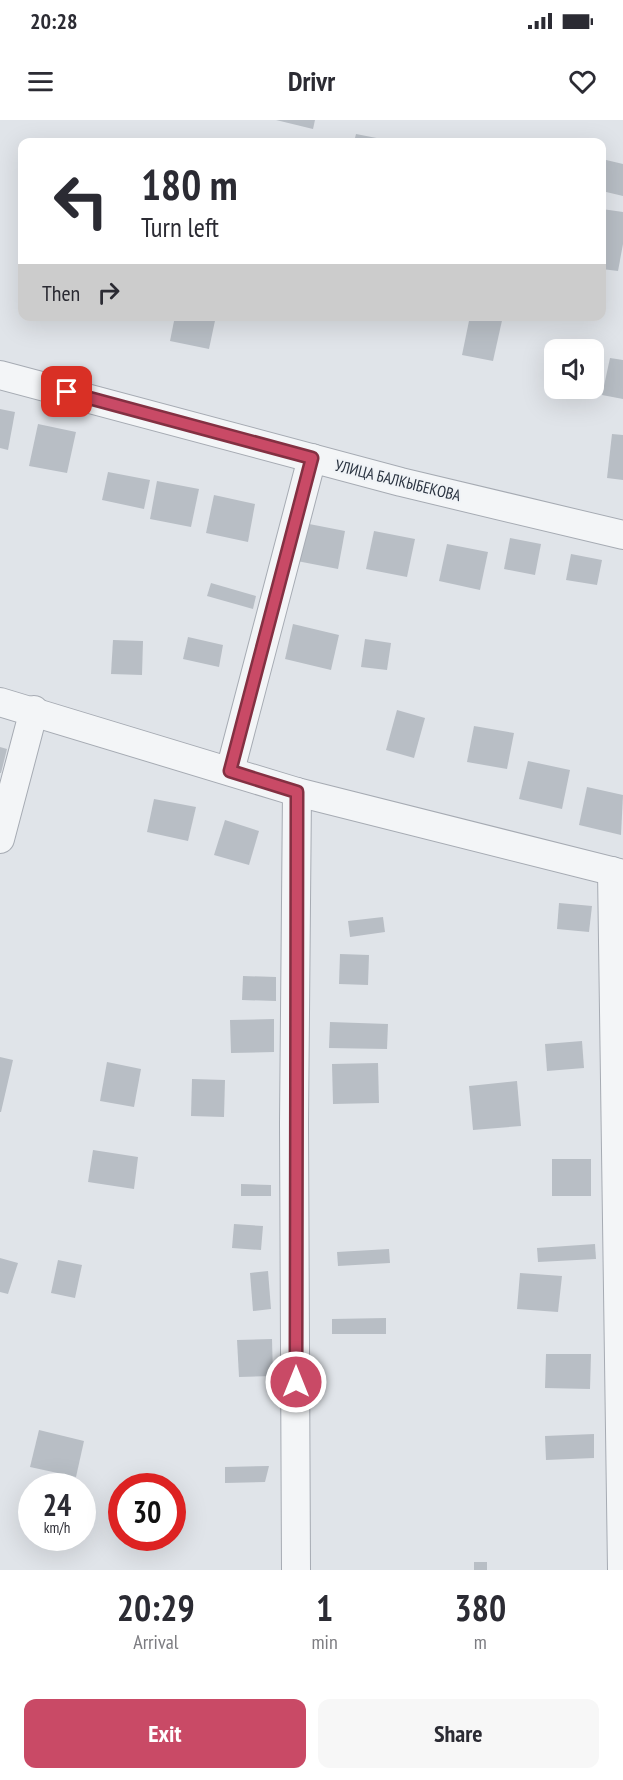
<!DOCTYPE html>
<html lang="en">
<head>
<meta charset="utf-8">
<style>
	:root { --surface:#fff; --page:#f7f7f7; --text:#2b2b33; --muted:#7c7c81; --accent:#c94a66 }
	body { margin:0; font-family:"PT Sans Narrow",sans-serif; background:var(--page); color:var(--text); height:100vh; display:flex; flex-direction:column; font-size:22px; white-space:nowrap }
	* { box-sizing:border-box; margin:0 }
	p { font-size:20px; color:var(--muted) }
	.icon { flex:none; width:33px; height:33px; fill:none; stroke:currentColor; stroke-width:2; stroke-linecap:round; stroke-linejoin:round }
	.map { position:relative; height:1450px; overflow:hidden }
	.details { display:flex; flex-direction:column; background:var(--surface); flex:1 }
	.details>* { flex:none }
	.guide { position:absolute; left:18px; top:18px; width:588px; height:183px; border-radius:12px; box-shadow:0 6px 24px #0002; background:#fff; color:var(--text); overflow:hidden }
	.controls { position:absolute; left:544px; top:219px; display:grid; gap:12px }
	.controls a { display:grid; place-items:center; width:60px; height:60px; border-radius:12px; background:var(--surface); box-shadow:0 6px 24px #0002; font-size:30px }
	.speed { position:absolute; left:18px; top:1353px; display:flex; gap:12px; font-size:30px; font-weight:700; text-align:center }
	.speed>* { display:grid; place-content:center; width:78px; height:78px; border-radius:50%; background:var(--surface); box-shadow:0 6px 24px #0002; line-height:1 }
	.speed small { font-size:15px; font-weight:400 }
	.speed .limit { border:9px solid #d22; background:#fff; color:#111 }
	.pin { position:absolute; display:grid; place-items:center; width:51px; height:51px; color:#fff; margin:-26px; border-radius:12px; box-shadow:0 3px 9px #0006 }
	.me { position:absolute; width:66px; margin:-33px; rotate:0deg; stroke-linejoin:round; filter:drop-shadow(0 0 4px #0008) }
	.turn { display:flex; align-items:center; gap:21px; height:126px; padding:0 24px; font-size:27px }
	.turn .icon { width:78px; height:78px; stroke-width:2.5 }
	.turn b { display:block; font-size:42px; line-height:51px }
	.then { display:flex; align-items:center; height:57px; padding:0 24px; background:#0003; gap:12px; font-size:22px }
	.eta { display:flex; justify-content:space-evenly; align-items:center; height:102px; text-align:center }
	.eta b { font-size:36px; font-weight:700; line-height:42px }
	.action { display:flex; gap:12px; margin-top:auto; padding:12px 24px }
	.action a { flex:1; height:69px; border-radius:12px; background:var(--accent); color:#fff; font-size:24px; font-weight:700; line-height:69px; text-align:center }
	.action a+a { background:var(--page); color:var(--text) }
	.status { display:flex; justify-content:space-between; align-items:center; height:42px; padding:0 30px; background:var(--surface); direction:ltr }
	.status svg { height:16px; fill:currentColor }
	header { display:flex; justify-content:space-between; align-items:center; height:78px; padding:0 24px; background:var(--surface); font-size:27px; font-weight:700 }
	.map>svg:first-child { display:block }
</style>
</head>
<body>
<div class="status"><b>20:28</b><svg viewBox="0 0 49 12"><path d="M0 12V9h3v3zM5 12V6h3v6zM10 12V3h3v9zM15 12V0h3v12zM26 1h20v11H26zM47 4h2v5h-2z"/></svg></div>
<header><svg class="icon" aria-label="menu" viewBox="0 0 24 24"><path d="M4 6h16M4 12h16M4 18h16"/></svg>Drivr<svg class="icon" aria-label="heart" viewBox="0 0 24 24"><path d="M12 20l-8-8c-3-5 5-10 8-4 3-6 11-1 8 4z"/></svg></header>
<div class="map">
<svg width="623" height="1450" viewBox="0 0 623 1450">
	<rect width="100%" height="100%" fill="#e0e4e9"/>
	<g fill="#b8bec5">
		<path d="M276 0H315L313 9Z"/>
		<path d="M356 14 392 21V22H354Z"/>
		<path d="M602 39 623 44V76L602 71Z"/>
		<path d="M602 89 623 92V124L618 151 602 149Z"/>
		<path d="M175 196H216L209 229 170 221Z"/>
		<path d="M470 196H503L493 241 462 235Z"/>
		<path d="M610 238 623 240V279L602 275Z"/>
		<path d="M0 289 15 292 8 330 0 328Z"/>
		<path d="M38 304 76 312 67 353 29 346Z"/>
		<path d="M612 314 623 315V360L607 358Z"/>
		<path d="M108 352 150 360 144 389 102 380Z"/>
		<path d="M157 361 199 369 191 407 150 399Z"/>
		<path d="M214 375 255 384 248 422 206 413Z"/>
		<path d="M304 403 345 411 338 449 297 441Z"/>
		<path d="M374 411 415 419 407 457 366 449Z"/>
		<path d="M510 418 541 424 535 455 504 449Z"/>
		<path d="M447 424 488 432 480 470 439 461Z"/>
		<path d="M571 434 602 440 597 465 566 460Z"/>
		<path d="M211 463 256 476 253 489 207 476Z"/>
		<path d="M293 504 339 515 331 550 285 539Z"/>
		<path d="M188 517 223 525 219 547 183 539Z"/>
		<path d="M365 519 391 523 387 550 361 547Z"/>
		<path d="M113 520 143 521 142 555 111 554Z"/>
		<path d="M397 590 425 598 414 638 386 630Z"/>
		<path d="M474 606 514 613 507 649 467 642Z"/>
		<path d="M0 627 7 629 1 653H0Z"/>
		<path d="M528 641 570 650 562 689 519 679Z"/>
		<path d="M587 667 623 675 621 715 579 705Z"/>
		<path d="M154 679 196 687 188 721 147 712Z"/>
		<path d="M225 700 259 711 249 745 214 735Z"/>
		<path d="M559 783 592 786 589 812 557 809Z"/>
		<path d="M383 797 385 812 350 817 348 801Z"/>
		<path d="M340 834 369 835 368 865 339 864Z"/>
		<path d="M243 856 276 857V881L242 880Z"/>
		<path d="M274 899V932L231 933 230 900Z"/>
		<path d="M330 902 388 904 387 929 329 928Z"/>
		<path d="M582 921 584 948 547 951 545 924Z"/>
		<path d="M0 937 13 940 1 992H0Z"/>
		<path d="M107 942 141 949 134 987 100 981Z"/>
		<path d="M378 943 379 983 333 984 332 944Z"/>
		<path d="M192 959 225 960 224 997 191 996Z"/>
		<path d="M517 961 521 1006 473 1010 469 966Z"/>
		<path d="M93 1030 138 1037 134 1069 88 1062Z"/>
		<rect x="552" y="1039" width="39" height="37"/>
		<path d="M241 1064 271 1065V1076H241Z"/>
		<path d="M234 1104 263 1106 261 1130 232 1128Z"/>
		<path d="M595 1124 596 1139 538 1142 537 1128Z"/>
		<path d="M389 1129 390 1143 338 1146 337 1132Z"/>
		<path d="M0 1138 18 1143 8 1174 0 1172Z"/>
		<path d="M58 1140 82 1145 75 1178 51 1173Z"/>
		<path d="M268 1151 271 1189 253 1191 250 1153Z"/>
		<path d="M520 1153 562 1156 558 1192 517 1189Z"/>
		<path d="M386 1198V1214H332V1199Z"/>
		<path d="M272 1219 273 1256 239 1257 237 1220Z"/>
		<path d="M546 1234H591L590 1269 545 1268Z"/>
		<path d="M39 1310 84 1321 76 1357 30 1347Z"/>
		<path d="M594 1314V1338L546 1340 545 1316Z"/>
		<path d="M269 1346 265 1362 225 1363V1347Z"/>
		<rect x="474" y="1442" width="13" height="8"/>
	</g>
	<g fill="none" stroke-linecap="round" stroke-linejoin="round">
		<defs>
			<g id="minor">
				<path d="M0 255 401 362 623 415"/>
				<path d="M0 582 297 672 623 754"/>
				<path d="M230 651 312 338"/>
				<path d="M0 719 34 590"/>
				<path d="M612 751 622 1450"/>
				<path d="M296 1450 294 1004 297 672"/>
			</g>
		</defs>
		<use href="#minor" stroke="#a6abb3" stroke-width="30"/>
		<use href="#minor" stroke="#f3f5f7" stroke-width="28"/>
	</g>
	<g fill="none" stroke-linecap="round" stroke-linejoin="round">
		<defs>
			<path id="route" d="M67 272 312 338 230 651 297 672 296 1262"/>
		</defs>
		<use href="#route" stroke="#833042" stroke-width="15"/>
		<use href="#route" stroke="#c94a66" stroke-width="10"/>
	</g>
	<g text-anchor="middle" stroke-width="4.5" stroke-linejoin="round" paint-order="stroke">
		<g font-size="16" fill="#2a3340" stroke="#f0f3f6">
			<text transform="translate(398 360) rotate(14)" y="6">УЛИЦА БАЛКЫБЕКОВА</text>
		</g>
	</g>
</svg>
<div class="controls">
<a><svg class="icon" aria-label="sound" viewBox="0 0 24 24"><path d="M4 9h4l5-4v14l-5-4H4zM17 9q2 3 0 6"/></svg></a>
</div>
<div class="speed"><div>24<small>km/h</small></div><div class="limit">30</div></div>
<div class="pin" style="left:67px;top:272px;background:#d93025"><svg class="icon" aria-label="arrive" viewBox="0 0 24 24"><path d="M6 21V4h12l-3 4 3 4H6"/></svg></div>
<svg class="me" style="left:296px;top:1262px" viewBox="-20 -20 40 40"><circle r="17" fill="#c94a66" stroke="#fff" stroke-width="3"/><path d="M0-11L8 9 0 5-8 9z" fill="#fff"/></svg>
<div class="guide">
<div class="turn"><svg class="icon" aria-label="left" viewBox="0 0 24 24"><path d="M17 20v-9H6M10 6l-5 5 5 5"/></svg><div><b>180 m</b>Turn left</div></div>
<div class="then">Then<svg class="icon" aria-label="right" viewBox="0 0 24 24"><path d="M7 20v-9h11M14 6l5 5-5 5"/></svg></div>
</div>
</div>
<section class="details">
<div class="eta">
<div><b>20:29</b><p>Arrival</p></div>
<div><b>1</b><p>min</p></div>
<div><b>380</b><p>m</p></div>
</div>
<div class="action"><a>Exit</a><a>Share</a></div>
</section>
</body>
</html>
